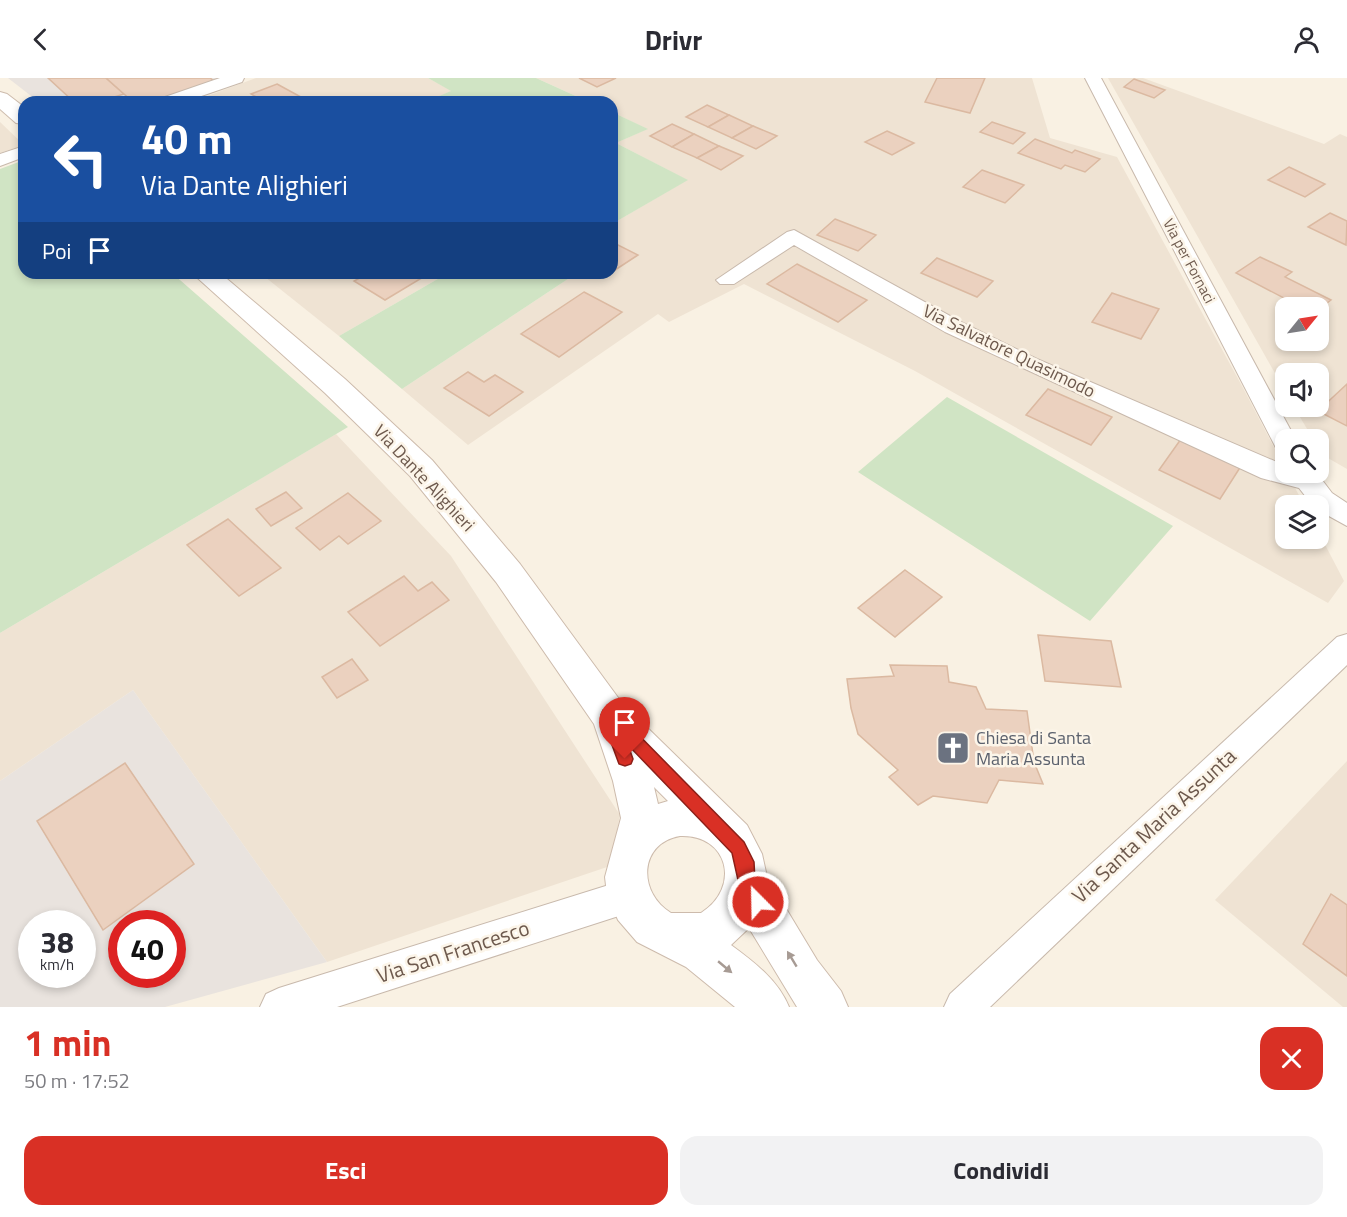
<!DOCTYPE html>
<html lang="it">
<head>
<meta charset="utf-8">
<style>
	:root { --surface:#fff; --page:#f2f2f3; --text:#2b2b33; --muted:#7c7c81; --accent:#d93025 }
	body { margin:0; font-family:"Titillium Web",sans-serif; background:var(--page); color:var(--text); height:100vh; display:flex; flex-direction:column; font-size:22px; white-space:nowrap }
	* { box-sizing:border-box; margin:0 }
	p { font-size:20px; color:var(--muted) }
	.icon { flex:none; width:33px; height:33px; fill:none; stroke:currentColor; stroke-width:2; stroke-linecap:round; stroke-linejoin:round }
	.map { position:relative; height:929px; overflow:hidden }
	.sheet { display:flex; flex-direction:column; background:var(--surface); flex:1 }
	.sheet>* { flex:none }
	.guide { position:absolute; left:18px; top:18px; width:600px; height:183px; border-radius:18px; box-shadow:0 3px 9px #0003; background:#1a4fa0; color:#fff; overflow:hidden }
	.needle { width:39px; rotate:60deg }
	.fabs { position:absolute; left:1275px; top:219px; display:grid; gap:12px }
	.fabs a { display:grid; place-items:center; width:54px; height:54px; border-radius:12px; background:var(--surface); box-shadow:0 3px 9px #0003; font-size:30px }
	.speed { position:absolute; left:18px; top:832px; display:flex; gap:12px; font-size:30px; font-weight:700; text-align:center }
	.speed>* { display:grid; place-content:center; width:78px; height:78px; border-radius:50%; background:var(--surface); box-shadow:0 3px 9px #0003; line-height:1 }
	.speed small { font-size:15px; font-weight:400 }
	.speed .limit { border:9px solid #d22; background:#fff; color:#111 }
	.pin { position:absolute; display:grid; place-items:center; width:51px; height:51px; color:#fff; margin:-62px -26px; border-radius:50% 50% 50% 0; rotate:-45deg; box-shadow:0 0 6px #0007 }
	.pin .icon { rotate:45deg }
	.me { position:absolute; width:66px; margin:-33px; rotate:337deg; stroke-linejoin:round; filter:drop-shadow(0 0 4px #0008) }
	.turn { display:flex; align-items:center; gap:21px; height:126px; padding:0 24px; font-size:27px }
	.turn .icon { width:78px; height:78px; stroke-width:2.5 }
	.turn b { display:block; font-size:42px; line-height:51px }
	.then { display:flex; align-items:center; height:57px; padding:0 24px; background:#0003; gap:12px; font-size:22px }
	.round { display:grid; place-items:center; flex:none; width:63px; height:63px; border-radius:18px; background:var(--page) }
	.head { display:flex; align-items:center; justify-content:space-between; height:102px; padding:0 24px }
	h1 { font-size:36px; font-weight:700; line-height:45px; color:var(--accent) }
	.primary-button { display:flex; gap:12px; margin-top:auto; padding:12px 24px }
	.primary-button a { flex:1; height:69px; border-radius:18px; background:var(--accent); color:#fff; font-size:24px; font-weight:700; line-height:69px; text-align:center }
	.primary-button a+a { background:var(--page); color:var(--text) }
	header { display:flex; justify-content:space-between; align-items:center; height:78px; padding:0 24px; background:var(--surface); font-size:27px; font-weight:700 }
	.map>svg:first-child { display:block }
</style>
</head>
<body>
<header><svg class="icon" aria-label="back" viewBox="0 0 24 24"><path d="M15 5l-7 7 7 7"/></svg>Drivr<svg class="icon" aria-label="person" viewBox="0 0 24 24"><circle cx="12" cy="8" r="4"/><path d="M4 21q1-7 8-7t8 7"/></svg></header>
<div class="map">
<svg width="1347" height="929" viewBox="0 0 1347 929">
	<rect width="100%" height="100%" fill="#f9f1e3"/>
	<g fill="#efe3d3" fill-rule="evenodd">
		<path d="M256 0H428L452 13 425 24H191Z"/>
		<path d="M536 0H1032L1050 60 1117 79 1242 308 1304 427 1286 428V460H1318L1319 455 1344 503 1328 525 915 293 744 206 669 244 658 236 468 367 402 311 577 195H612V146L687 102 616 65 647 51 612 34V24H589Z"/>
		<path d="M1108 0H1143L1324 66 1340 56 1347 59V391L1321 376 1318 362 1313 361 1294 329 1318 328V296H1286L1285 313ZM1286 230H1318V262H1286Z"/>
		<path d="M0 44 24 67 0 75Z"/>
		<path d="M260 195H448L339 258Z"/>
		<path d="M336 356 451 478 620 737 610 788 327 884 133 612 0 703V555Z"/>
		<path d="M1347 683V929H1343L1215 822Z"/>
	</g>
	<g fill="#e9e3de" fill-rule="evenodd">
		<path d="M8 0H224L152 24H39Z"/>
		<path d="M133 612 327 884 165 929H0V703ZM32 846H82V897H32ZM122 846H172V897H122Z"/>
	</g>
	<g fill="#d0e4c4">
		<path d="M428 0H536L589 24H425L451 13Z"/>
		<path d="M612 34 648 51 616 65 688 102 612 146Z"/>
		<path d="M24 82V195H172L348 349 0 555V91Z"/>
		<path d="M448 195H577L402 311 339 258Z"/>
		<path d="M947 319 1173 448 1090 543 858 394Z"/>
	</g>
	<g fill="#ebd1bf" stroke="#dbb9a1" stroke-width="1.5">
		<path d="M48 0H106L124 16 98 24H74Z"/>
		<path d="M106 0H210L214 3 152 24H133Z"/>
		<path d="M579 0H616L597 9Z"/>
		<path d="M937 0H985L970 35 925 24Z"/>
		<path d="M1134 1 1165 12 1154 20 1124 9Z"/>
		<path d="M277 6 299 18 285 24H265L251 16Z"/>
		<path d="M707 27 729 37 708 49 686 39Z"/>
		<path d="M729 37 753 48 732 60 708 49Z"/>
		<path d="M992 44 1025 55 1013 66 980 54Z"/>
		<path d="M672 46 694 56 672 69 650 58Z"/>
		<path d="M753 48 777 58 756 71 732 60Z"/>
		<path d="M887 53 914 65 892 77 865 64Z"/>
		<path d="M694 56 719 68 697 80 672 69Z"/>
		<path d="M1035 61 1072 75 1075 72 1100 81 1085 94 1065 87 1061 91 1018 75Z"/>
		<path d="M719 68 743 78 721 92 697 80Z"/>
		<path d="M1289 89 1325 106 1305 119 1268 102Z"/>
		<path d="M982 92 1024 107 1005 125 963 109Z"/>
		<path d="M1330 135 1347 143 1346 167 1308 149Z"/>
		<path d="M835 141 876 157 858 173 817 157Z"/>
		<path d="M612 164 638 177 612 194Z"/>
		<path d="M1260 179 1292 194 1285 199 1331 222 1318 232V230H1303L1236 195Z"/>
		<path d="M937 180 993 203 977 219 921 195Z"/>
		<path d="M797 186 867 222 838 244 767 206Z"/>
		<path d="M369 195H410L420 201 385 222 354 203Z"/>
		<path d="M584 214 622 234 559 279 521 256Z"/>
		<path d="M1112 215 1159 231 1141 261 1092 244Z"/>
		<path d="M468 294 484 304 495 297 523 314 489 338 444 310Z"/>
		<path d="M1347 306V348L1318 333Z"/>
		<path d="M1048 311 1112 339 1091 367 1026 337Z"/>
		<path d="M1181 361 1241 388 1220 421 1159 392Z"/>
		<path d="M286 414 302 430 271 448 256 431Z"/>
		<path d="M348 415 381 443 348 466 339 458 320 472 296 450Z"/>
		<path d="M228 441 281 490 239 518 187 467Z"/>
		<path d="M905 492 942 519 895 559 858 530Z"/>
		<path d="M404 498 418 513 432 504 449 522 380 568 348 534Z"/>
		<path d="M1038 557 1111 563 1121 609 1045 603Z"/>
		<path d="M352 581 368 602 337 620 322 599Z"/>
		<path d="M890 587 947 588 949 604 976 609 986 631 1027 633 1034 684 1043 706 999 702 987 725 933 718 918 727 889 699 898 692 858 656 851 630 847 601 894 598Z"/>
		<path d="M125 685 194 786 103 852 37 743Z"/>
		<path d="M1331 816 1347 827V898L1303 866Z"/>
	</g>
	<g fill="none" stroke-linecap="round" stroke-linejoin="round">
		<defs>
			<g id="street">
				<path d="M220 0H244L242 4 184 24H159L162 20Z"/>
				<path d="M1085 0H1101L1296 362H1286V375L1277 372 1274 366Z"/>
				<path d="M24 68V79L0 88V76Z"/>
				<path d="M794 152 961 244 1037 281 1286 388V394H1316L1332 415 1347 425V448L1318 432V428H1313L1299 410 1261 400 945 254 794 167 734 206H720L716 202 787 154Z"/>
				<path d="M1347 556V587L990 929H944L950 916 1337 559Z"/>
				<path d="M628 801 640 806 645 818 640 830 628 835 337 929H260L266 916 279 910Z"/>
			</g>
			<g id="secondary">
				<path d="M0 14 7 16 24 29V46L16 45 0 31Z"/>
				<path d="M192 195H220L345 301 432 382 520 486 622 625 747 747 762 776 767 799 817 882 841 913 848 929H797L749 850 731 867C754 884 778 902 789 929H735L686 889 637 864 618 842 607 816 605 799 621 740 613 703 594 646 496 504 410 398 325 315ZM654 709 668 723 658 726ZM680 758C729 756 741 810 701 835H671C637 814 639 765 680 758Z"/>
			</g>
		</defs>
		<use href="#street" stroke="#c8b9ac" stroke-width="2"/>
		<use href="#secondary" stroke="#cdbbac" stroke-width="2"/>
		<use href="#street" fill="#fff" fill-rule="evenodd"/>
		<use href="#secondary" fill="#fff" fill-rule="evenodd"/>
	</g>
	<defs><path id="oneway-solid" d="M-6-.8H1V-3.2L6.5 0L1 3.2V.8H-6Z" transform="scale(1.5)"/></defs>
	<g fill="#a79b94">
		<use href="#oneway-solid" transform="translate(792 881) rotate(-121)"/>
		<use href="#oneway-solid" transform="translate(725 889) rotate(40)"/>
	</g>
	<path fill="#d93025" stroke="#8d1f18" stroke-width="1.5" d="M609 630 614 632 744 764 754 784 755 803 766 824 764 830 758 832 751 830 740 811 732 775 628 667 633 681 631 686 625 688 619 686 601 637 603 632Z"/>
	<defs>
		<symbol id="church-square" viewBox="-11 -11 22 22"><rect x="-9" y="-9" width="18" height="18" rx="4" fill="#6b7280" stroke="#fcf5e9"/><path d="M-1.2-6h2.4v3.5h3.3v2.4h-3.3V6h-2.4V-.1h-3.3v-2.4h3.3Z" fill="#fff"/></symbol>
	</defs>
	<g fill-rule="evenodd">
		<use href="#church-square" x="934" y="651" width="38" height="38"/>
	</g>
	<g text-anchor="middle" stroke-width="5" stroke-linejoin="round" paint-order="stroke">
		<g font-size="15" fill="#6d594d" stroke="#fcf5e9">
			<text transform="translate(1189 183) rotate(62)" y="5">Via per Fornaci</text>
		</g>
		<g font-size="18" fill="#6d594d" stroke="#fcf5e9">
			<text transform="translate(1009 273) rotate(26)" y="6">Via Salvatore Quasimodo</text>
			<text transform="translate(424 400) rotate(47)" y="6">Via Dante Alighieri</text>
		</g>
		<g font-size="18" fill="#5b616d" stroke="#fcf5e9" text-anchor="start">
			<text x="976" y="666">Chiesa di Santa<tspan x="976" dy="21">Maria Assunta</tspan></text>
		</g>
		<g font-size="21" fill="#6d594d" stroke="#fcf5e9">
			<text transform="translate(1154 748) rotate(-43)" y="7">Via Santa Maria Assunta</text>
			<text transform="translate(453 874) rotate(-18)" y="7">Via San Francesco</text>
		</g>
	</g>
</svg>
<div class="fabs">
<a><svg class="needle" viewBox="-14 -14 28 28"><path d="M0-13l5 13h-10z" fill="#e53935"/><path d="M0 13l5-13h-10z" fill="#7c7c81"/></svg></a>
<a><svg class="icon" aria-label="sound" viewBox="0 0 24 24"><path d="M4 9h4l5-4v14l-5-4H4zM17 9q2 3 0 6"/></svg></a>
<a><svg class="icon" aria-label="search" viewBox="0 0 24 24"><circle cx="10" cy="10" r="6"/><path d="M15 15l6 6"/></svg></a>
<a><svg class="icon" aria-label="layers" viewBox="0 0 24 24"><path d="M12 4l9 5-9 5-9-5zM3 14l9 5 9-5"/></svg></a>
</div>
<div class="speed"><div>38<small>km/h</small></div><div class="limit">40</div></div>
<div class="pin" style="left:625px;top:681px;background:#d93025"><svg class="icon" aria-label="arrive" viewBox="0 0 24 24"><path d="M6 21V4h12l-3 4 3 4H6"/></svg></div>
<svg class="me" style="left:758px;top:824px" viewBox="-20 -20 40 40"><circle r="17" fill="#d93025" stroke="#fff" stroke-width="3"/><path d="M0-11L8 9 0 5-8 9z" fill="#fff"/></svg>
<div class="guide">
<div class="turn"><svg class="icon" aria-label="left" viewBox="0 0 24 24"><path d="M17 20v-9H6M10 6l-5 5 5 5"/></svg><div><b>40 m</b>Via Dante Alighieri</div></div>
<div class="then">Poi<svg class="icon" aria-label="arrive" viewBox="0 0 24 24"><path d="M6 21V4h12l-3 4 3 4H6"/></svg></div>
</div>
</div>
<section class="sheet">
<div class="head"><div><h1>1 min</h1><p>50 m · 17:52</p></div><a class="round" style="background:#d93025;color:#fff"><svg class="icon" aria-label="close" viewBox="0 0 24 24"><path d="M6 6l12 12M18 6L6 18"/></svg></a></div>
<div class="primary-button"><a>Esci</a><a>Condividi</a></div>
</section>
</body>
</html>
